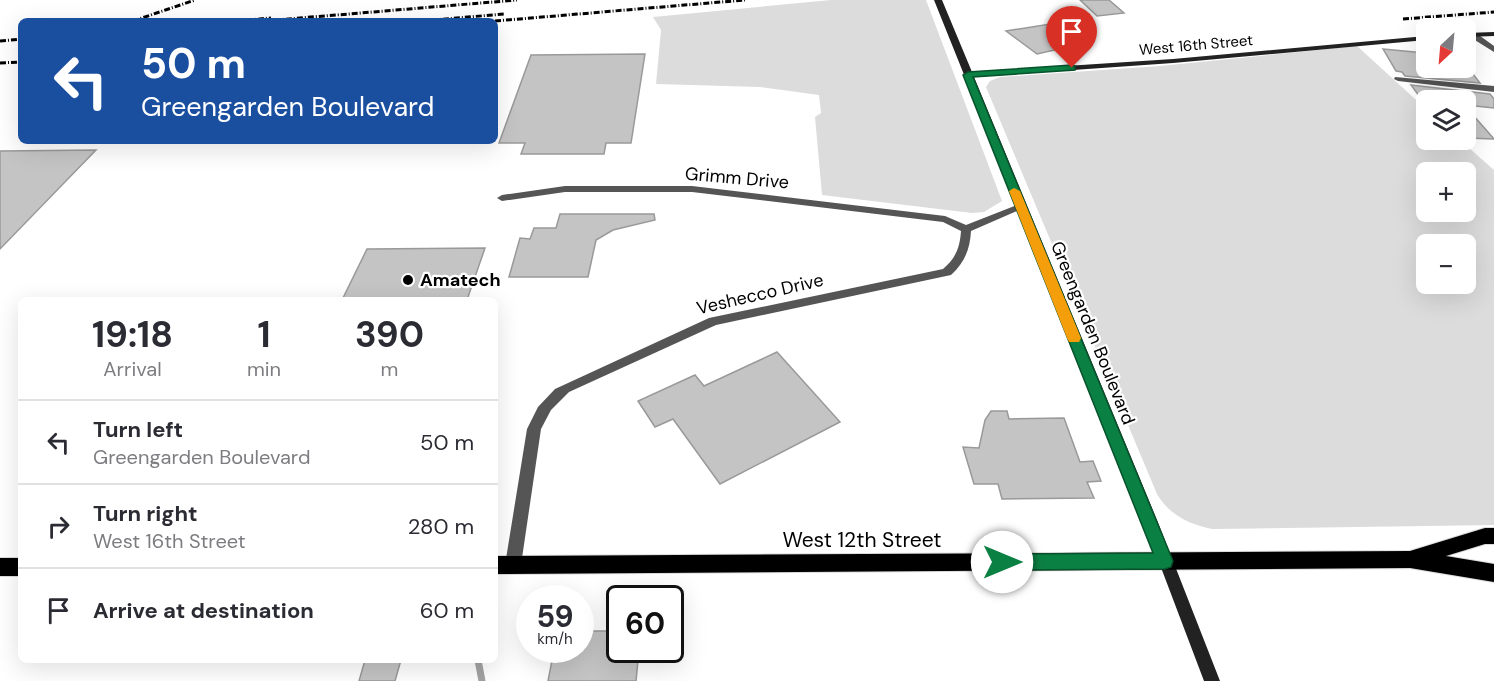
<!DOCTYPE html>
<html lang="en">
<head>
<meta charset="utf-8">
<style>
	:root { --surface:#fff; --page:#f7f7f7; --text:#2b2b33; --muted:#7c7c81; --line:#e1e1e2 }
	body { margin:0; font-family:"DM Sans",sans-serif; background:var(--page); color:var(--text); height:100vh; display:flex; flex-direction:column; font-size:22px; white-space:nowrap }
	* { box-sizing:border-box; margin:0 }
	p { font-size:20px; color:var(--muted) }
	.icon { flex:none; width:33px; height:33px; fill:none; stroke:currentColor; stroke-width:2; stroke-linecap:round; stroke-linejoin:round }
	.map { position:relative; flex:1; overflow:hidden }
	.drawer { position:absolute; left:18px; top:297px; width:480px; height:366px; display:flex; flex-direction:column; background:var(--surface); border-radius:9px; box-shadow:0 6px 24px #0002 }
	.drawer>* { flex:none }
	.guide { position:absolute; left:18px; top:18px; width:480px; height:126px; border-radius:9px; box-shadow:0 6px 24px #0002; background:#1a4fa0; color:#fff; overflow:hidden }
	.needle { width:39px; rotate:206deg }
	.fabs { position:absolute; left:1416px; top:18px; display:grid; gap:12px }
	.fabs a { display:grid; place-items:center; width:60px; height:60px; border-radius:9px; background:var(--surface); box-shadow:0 6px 24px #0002; font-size:30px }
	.speed { position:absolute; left:516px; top:585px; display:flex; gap:12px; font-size:30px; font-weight:700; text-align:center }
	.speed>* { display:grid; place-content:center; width:78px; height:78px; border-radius:50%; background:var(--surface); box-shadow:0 6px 24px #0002; line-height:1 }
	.speed small { font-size:15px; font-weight:400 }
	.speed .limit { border:3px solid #111; border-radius:9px; background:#fff; color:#111 }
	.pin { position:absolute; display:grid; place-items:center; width:51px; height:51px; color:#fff; margin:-62px -26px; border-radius:50% 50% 50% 0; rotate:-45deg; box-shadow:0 0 6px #0007 }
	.pin .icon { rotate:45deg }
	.me { position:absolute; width:66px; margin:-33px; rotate:90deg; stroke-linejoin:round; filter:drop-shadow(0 0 4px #0008) }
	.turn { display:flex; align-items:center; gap:21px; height:126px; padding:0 24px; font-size:27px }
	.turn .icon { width:78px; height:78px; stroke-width:2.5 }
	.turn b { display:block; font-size:42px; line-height:51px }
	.eta { display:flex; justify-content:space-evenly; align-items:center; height:102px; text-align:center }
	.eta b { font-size:36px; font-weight:700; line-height:42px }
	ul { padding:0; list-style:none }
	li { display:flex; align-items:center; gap:18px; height:84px; padding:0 24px; border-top:2px solid var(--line) }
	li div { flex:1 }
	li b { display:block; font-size:22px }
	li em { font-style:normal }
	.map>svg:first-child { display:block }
</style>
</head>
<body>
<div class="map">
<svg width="1494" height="681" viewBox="0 0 1494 681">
	<rect width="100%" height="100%" fill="#fff"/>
	<g fill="#dcdcdc" fill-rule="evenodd">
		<path d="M831 0H926L1002 201 984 212 972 213 822 195 815 117 821 113 819 95 760 87 656 84 661 30 653 17Z"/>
		<path d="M1357 46 1426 109V140H1460L1494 170V525L1212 529C1189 524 1169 515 1157 494L986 87 990 81 1000 77 1160 66ZM1426 172H1466V212H1426ZM1426 244H1466V284H1426Z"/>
	</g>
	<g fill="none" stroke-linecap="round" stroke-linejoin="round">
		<path stroke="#a3a3a3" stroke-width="7" d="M478 660 482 681"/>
	</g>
	<g fill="#c4c4c4" stroke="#999" stroke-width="1.5">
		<path d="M1080 0H1109L1124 13 1097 16Z"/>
		<path d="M1063 22 1091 42 1037 54 1006 31Z"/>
		<path d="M1383 49 1425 53 1426 68H1466V65L1480 83 1405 76 1402 72 1396 71Z"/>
		<path d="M645 54 631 143H606L604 154H521L525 143H499L531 55Z"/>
		<path d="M1411 85 1490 94 1494 99V108L1466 105V100H1422Z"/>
		<path d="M1466 107 1494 139 1466 138Z"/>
		<path d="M96 150 0 249V151Z"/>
		<path d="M560 214H654L655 220 613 230 596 240 588 277H509L520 238 530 239 534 228H556Z"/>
		<path d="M485 248 467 300H342L367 249Z"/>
		<path d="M777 352 840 422 720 484 673 419 655 427 638 401 695 375 704 386Z"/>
		<path d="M991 411H1007L1009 419 1064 418 1080 462 1093 461 1101 481 1087 482 1094 498 1002 499 998 484H974L963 447 979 448 985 420Z"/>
		<path d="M580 631H620V650H639L636 681H548L554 650H580Z"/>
		<path d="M365 660H401L395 681H359Z"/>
	</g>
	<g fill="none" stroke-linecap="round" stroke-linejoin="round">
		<defs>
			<g id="primary">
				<path d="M1485 528H1494V544H1485L1446 556 1494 564V582L1410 568 495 574V556L1410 551Z"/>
				<rect x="0" y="558" width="21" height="18"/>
			</g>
		</defs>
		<use href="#primary" stroke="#dbdbdb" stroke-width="2"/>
		<g fill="#555" fill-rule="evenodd">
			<path d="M1470 33H1476L1494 46V52L1470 37Z"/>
			<path d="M1395 77 1494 86V92L1398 81 1394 79Z"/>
			<path d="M565 186H692L945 216 966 225 1017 205 1021 204 1026 207 971 231C970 249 965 262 951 275L716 325 569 392 551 410 541 429 521 565 518 570 513 572 508 570 505 565 527 429 538 407 555 389 709 318 943 269C956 258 960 247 961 231L943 222 692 192H565L502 201 497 198 502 195Z"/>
		</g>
		<g fill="#222" fill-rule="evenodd">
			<path d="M934 0H942L972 72 1173 59 1426 36V40L1173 63 974 77 1157 520 1220 681H1204L1143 520Z"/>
			<path d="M1494 32V36L1466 37V33Z"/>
		</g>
		<use href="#primary" fill="#000" fill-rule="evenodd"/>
		<g stroke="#000" stroke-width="3" stroke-dasharray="6 2 1 2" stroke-linecap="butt">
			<path d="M1403 19 1494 12"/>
			<path d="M133 21 195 0"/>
			<path d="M236 21 271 18"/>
			<path d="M264 21 517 0"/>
			<path d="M421 21 504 14"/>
			<path d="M495 21 745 0"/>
			<path d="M0 41 21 39"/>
			<path d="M0 63 21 62"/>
		</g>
	</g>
	<path fill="#0b8043" stroke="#07532c" stroke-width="1.5" d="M1072 65 1075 66V70L973 77 1173 561 1171 567 1165 569 1002 570 996 568 993 562 996 557 1002 554 1153 553 963 75 968 72Z"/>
	<path fill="#f59e0b" d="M1014 188 1020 191 1081 338 1079 342H1069L1067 338 1009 191Z"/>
	<circle fill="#000" stroke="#fff" stroke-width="2" cx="408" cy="280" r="6"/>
	<g text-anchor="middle" stroke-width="4.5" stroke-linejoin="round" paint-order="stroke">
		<g font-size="15" fill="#000" stroke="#fff">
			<text transform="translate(1196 45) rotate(-5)" y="5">West 16th Street</text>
		</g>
		<g font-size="18" fill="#000" stroke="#fff">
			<text transform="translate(737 178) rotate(5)" y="6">Grimm Drive</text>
			<text transform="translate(760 294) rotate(-13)" y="6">Veshecco Drive</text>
			<text transform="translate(1093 333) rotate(68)" y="6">Greengarden Boulevard</text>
		</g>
		<g font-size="18" font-weight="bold" fill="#000" stroke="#fff" text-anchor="start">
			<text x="420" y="286">Amatech</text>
		</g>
		<g font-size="21" fill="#000" stroke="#fff">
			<text x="862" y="547">West 12th Street</text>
		</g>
	</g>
</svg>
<div class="fabs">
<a><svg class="needle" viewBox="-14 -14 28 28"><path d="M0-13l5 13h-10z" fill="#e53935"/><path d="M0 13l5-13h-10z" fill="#7c7c81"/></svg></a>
<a><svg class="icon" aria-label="layers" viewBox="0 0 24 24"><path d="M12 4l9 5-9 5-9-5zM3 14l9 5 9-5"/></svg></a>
<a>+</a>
<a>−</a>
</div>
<div class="speed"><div>59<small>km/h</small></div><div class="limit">60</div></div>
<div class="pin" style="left:1072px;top:68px;background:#d93025"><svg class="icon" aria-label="arrive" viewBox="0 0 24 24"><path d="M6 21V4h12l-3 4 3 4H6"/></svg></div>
<svg class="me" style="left:1002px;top:562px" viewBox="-20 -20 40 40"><circle r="19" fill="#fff"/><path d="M0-13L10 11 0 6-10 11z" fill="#0b8043"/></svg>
<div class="guide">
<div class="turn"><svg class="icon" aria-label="left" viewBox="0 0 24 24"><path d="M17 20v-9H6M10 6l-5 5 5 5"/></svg><div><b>50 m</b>Greengarden Boulevard</div></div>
</div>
<section class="drawer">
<div class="eta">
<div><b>19:18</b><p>Arrival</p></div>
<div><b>1</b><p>min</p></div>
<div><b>390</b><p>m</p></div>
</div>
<ul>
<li><svg class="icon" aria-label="left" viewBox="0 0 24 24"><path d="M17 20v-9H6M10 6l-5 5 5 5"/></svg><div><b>Turn left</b><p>Greengarden Boulevard</p></div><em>50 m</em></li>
<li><svg class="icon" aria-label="right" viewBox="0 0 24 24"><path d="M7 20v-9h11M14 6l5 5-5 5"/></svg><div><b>Turn right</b><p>West 16th Street</p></div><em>280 m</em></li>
<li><svg class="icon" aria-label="arrive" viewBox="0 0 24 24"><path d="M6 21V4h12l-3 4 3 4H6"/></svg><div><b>Arrive at destination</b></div><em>60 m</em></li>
</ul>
</section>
</div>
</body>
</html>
